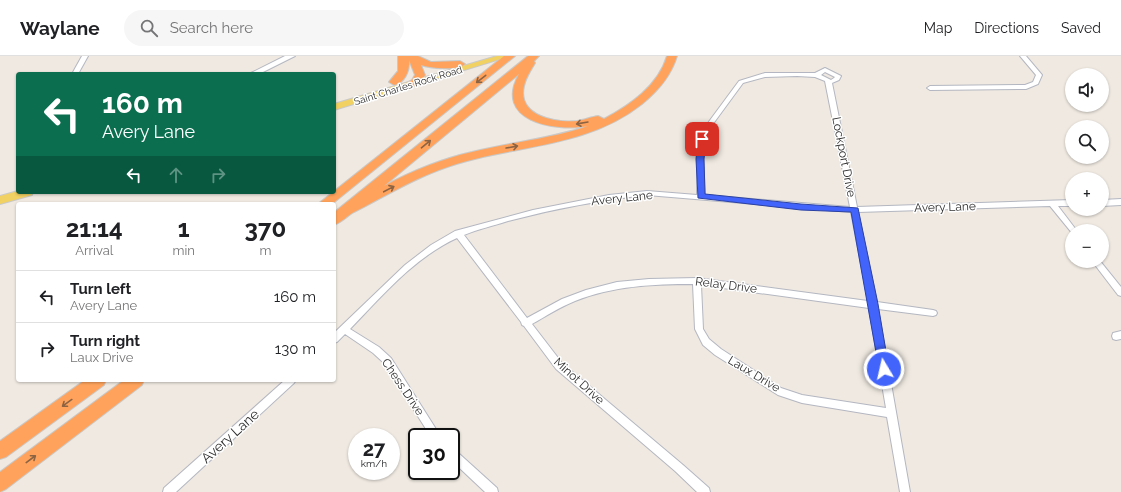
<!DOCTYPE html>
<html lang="en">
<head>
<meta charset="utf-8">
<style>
	:root { --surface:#fff; --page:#f6f6f6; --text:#202124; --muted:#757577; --line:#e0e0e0 }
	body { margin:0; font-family:Raleway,sans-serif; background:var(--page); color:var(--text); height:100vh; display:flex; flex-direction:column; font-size:15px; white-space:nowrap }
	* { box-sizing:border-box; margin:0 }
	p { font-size:13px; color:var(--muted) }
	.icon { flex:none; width:22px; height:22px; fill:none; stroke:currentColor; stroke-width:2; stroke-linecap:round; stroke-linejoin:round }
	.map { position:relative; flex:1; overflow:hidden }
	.details { position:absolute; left:16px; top:146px; width:320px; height:180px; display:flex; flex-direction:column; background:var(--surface); border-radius:4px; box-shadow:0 1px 3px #0004 }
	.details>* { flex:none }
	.top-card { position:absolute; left:16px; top:16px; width:320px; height:122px; border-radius:4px; box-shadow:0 1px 3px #0004; background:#0b6e4f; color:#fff; overflow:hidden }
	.buttons { position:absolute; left:1065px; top:12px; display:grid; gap:8px }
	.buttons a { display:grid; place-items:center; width:44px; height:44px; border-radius:50%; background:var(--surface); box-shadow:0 1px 3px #0004; font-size:20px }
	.speed { position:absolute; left:348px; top:372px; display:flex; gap:8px; font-size:20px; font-weight:700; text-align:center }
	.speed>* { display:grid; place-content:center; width:52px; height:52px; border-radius:50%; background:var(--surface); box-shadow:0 1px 3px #0004; line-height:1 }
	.speed small { font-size:10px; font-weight:400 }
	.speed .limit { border:2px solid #111; border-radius:6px; background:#fff; color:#111 }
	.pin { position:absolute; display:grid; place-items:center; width:34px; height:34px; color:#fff; margin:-17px; border-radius:8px; box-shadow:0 2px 6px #0006 }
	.me { position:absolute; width:44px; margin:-22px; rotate:351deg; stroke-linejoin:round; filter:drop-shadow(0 0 3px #0008) }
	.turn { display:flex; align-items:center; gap:14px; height:84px; padding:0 20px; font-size:18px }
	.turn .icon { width:52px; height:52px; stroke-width:2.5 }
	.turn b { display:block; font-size:28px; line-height:34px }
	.lanes { display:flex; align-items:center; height:38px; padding:0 20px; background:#0003; justify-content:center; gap:20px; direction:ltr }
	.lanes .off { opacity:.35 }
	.eta { display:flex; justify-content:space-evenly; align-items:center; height:68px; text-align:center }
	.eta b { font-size:24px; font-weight:700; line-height:28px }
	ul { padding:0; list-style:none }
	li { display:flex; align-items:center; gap:12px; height:52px; padding:0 20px; border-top:1px solid var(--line) }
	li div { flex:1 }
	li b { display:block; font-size:15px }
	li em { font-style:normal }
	header { display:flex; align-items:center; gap:24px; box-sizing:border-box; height:56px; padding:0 20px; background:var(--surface); border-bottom:1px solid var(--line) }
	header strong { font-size:19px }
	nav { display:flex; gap:22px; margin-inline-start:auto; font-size:14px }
	.search { width:280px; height:36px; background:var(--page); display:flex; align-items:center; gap:10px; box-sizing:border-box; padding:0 14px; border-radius:22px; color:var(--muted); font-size:15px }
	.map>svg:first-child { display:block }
</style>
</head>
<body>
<header>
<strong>Waylane</strong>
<div class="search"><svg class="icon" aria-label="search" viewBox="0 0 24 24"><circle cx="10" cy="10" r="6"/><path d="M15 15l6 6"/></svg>Search here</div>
<nav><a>Map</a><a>Directions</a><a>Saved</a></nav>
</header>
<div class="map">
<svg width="1121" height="436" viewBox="0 0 1121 436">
	<rect width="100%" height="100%" fill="#efe9e1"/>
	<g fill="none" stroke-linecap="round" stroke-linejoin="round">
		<defs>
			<g id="minor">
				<path d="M82 0H88L78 18H72Z"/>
				<path d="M1020 0H1026L1042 19 1038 28 1026 33 930 34 927 32 930 30 1025 29 1033 26 1036 19Z"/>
				<path d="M825 12 841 20 839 24 832 27 857 151 1072 144V150H1058L1077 175H1072V177L1050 150 858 156 877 246 933 254 936 255 937 257 936 259 933 260 878 253 910 436H900L887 361 802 347 778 339 715 299 703 289 695 273 693 228C653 228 613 230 575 245 560 251 546 260 532 268L562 307 683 409 709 432 710 436H697L675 415 556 313 524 270 522 269 521 266 457 182C415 201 382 240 350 273L379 291 391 302 441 381H431L385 308 373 297 345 278 337 286 334 287V277L405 209 431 189 455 175 533 154 609 139 647 135 697 139V103L699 83 705 71 739 25 765 17H815ZM825 16 835 21 834 22 831 24 821 19ZM797 20 815 21 825 25 850 151 705 139 703 103 705 83 710 72 743 27 765 21ZM647 139 851 156 868 245 697 222 649 223 617 226 586 234 562 243 527 262 464 179C478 173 493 170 508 165 554 153 600 144 647 139ZM701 229 869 252 886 352 802 339 781 332 721 293 709 283 703 273Z"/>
				<path d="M1121 143V149L1102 150V144Z"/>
				<path d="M1092 205H1100L1121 231V240L1118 239Z"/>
				<path d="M1121 275V283L1116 284 1113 283 1112 280 1113 277Z"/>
				<path d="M285 324H296L294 327 176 436H163L164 432Z"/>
				<path d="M451 392 455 394 497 432 498 436H485L451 404Z"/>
			</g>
			<path id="tertiary" d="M285 0H295L259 18H249Z"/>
			<g id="primary">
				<path d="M497 0H510L334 54V48Z"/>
				<path d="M18 135 33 136 32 139 0 148V140Z"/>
			</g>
			<g id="motorway">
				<path d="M398 0H418L431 6 460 5 465 8C459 15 429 12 421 9L425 19 420 28 408 32 403 29 412 24 415 19 409 4C410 14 405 27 394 29L389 26 398 15Z"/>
				<path d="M504 0H515L332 148H318Z"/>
				<path d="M528 0H539L534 5 535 7C531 14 526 21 524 30 517 60 555 67 577 65 584 64 591 61 598 60L604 63C630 49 658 30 667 0H677C671 20 658 35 642 48 583 95 506 88 439 114 409 125 382 142 354 156 347 160 342 166 334 169V157L337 154ZM519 18C493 65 554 76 588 70 550 83 511 86 472 96 441 103 412 115 384 130Z"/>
				<path d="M85 324H106L104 329 6 401 0 403V385Z"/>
				<path d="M124 324H144L142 329 6 433 0 436V416Z"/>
			</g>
		</defs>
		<use href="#minor" stroke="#b4b7c1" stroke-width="2"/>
		<use href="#tertiary" stroke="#b4b7c1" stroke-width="2"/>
		<use href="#primary" stroke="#c9c9c9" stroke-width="2"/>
		<use href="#motorway" stroke="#c9c9c9" stroke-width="2"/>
		<use href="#minor" fill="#fff" fill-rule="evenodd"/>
		<use href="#tertiary" fill="#fff" fill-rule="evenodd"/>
		<use href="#primary" fill="#f2d163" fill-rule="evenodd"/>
		<use href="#motorway" fill="#ffa35c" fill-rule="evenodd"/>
	</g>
	<defs><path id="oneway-shaft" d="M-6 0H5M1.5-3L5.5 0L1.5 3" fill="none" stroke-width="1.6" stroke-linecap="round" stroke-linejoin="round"/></defs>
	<g stroke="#8c6343">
		<use href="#oneway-shaft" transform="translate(481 23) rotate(142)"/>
		<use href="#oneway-shaft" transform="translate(582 67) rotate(170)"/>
		<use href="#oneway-shaft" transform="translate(426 88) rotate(-40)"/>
		<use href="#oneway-shaft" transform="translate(512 91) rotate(-10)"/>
		<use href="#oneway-shaft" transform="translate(389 133) rotate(-28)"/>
		<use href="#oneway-shaft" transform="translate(67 347) rotate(144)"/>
		<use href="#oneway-shaft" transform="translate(31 403) rotate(-37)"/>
	</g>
	<path fill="#4264fb" stroke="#2b41a3" d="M702 81 706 83 704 103 705 138 801 148 858 152 878 248 889 313 887 316H880L879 313 851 156 801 154 698 142 696 103 698 83Z"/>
	<g text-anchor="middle" stroke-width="3" stroke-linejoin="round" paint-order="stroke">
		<g font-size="10" fill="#2e2e2e" stroke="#fff">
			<text transform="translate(408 29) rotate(-17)" y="4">Saint Charles Rock Road</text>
		</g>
		<g font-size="12" fill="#2e2e2e" stroke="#fff">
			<text transform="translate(844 101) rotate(79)" y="4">Lockport Drive</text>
			<text transform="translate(622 142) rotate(-6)" y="4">Avery Lane</text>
			<text transform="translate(945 151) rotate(-2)" y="4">Avery Lane</text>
			<text transform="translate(726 229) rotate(7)" y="4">Relay Drive</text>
			<text transform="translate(754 318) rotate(31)" y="4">Laux Drive</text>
			<text transform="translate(579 325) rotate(42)" y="4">Minot Drive</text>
			<text transform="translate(403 331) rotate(56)" y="4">Chess Drive</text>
		</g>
		<g font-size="14" fill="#2e2e2e" stroke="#fff">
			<text transform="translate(230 380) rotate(-42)" y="5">Avery Lane</text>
		</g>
	</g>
</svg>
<div class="buttons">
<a><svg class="icon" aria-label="sound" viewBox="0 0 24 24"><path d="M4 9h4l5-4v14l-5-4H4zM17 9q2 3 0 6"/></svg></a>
<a><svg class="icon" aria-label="search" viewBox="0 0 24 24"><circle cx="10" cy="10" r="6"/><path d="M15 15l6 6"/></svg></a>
<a>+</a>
<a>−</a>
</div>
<div class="speed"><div>27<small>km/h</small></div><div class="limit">30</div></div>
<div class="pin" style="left:702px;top:83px;background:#d93025"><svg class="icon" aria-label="arrive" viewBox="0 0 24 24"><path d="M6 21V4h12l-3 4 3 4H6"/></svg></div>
<svg class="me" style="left:884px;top:313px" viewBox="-20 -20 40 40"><circle r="17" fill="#4264fb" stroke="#fff" stroke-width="3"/><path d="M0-11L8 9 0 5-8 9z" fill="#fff"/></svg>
<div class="top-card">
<div class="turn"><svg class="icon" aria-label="left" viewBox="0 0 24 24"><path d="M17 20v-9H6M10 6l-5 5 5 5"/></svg><div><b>160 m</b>Avery Lane</div></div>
<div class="lanes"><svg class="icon" aria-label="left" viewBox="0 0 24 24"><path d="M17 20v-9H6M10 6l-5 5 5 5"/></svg><svg class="icon off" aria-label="ahead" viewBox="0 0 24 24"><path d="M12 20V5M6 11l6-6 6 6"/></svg><svg class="icon off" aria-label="right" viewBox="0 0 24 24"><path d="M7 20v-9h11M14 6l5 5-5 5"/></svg></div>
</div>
<section class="details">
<div class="eta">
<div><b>21:14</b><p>Arrival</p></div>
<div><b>1</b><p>min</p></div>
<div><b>370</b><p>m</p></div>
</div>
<ul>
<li><svg class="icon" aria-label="left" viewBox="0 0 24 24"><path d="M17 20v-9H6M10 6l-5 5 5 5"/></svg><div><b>Turn left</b><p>Avery Lane</p></div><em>160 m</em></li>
<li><svg class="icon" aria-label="right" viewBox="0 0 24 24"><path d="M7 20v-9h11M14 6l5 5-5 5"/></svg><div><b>Turn right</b><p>Laux Drive</p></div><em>130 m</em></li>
</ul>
</section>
</div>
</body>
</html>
